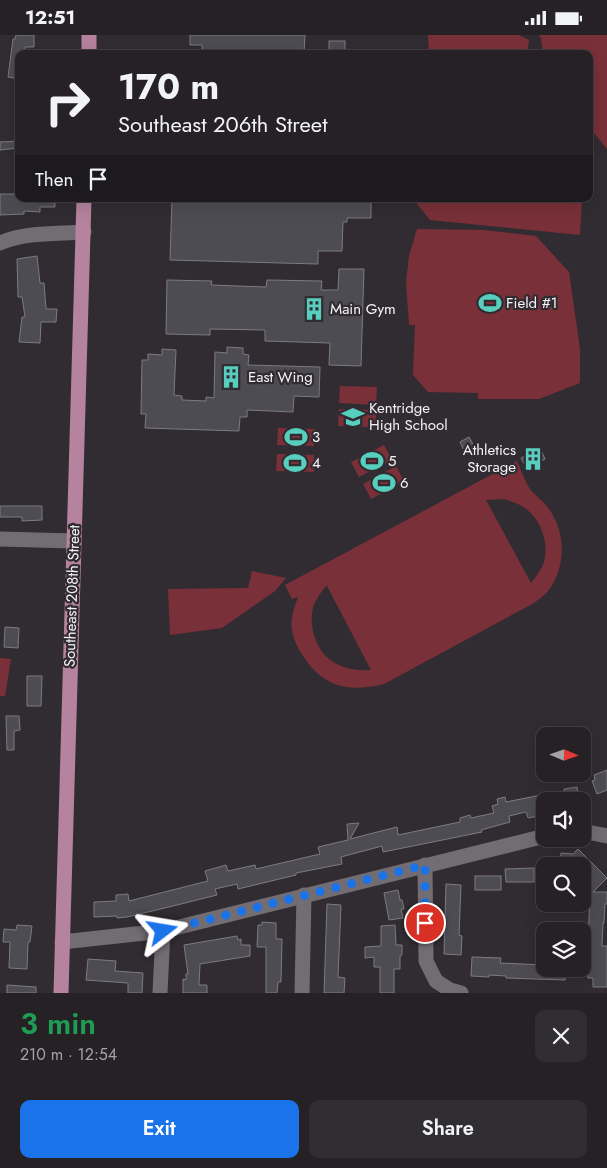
<!DOCTYPE html>
<html lang="en">
<head>
<meta charset="utf-8">
<style>
	:root { --surface:#252125; --page:#312e32; --text:#f1f3f6; --muted:#a3a3a7; --line:#423e42; --accent:#1a73e8 }
	body { margin:0; font-family:Jost,sans-serif; background:var(--page); color:var(--text); height:100vh; display:flex; flex-direction:column; font-size:19px; white-space:nowrap }
	* { box-sizing:border-box; margin:0 }
	p { font-size:16px; color:var(--muted) }
	.icon { flex:none; width:28px; height:28px; fill:none; stroke:currentColor; stroke-width:2; stroke-linecap:round; stroke-linejoin:round }
	.map { position:relative; height:958px; overflow:hidden }
	.sheet { display:flex; flex-direction:column; background:var(--surface); flex:1 }
	.sheet>* { flex:none }
	.hud { position:absolute; left:15px; top:15px; width:578px; height:152px; border-radius:10px; box-shadow:0 5px 20px #0002,0 0 0 1px var(--line); background:#252125; color:var(--text); overflow:hidden }
	.needle { width:32px; rotate:92deg }
	.fabs { position:absolute; left:536px; top:692px; display:grid; gap:10px }
	.fabs a { display:grid; place-items:center; width:55px; height:55px; border-radius:10px; background:var(--surface); box-shadow:0 5px 20px #0002,0 0 0 1px var(--line); font-size:25px }
	.pin { position:absolute; display:grid; place-items:center; width:42px; height:42px; color:#fff; margin:-21px; border:2px solid #fff; border-radius:50%; box-shadow:0 1px 5px #0007 }
	.me { position:absolute; width:55px; margin:-28px; rotate:76deg; stroke-linejoin:round; filter:drop-shadow(0 0 4px #0008) }
	.turn { display:flex; align-items:center; gap:18px; height:105px; padding:0 20px; font-size:22px }
	.turn .icon { width:65px; height:65px; stroke-width:2.5 }
	.turn b { display:block; font-size:35px; line-height:42px }
	.then { display:flex; align-items:center; height:48px; padding:0 20px; background:#0003; gap:10px; font-size:19px }
	.round { display:grid; place-items:center; flex:none; width:52px; height:52px; border-radius:10px; background:var(--page) }
	.overview { display:flex; align-items:center; justify-content:space-between; height:85px; padding:0 20px }
	h1 { font-size:30px; font-weight:600; line-height:38px; color:#1e9e55 }
	.primary-button { display:flex; gap:10px; margin-top:auto; padding:10px 20px }
	.primary-button a { flex:1; height:58px; border-radius:10px; background:var(--accent); color:#fff; font-size:20px; font-weight:600; line-height:58px; text-align:center }
	.primary-button a+a { background:var(--page); color:var(--text) }
	.status { display:flex; justify-content:space-between; align-items:center; height:35px; padding:0 25px; background:var(--surface); direction:ltr }
	.status svg { height:14px; fill:currentColor }
	.map>svg:first-child { display:block }
</style>
</head>
<body>
<div class="status"><b>12:51</b><svg viewBox="0 0 49 12"><path d="M0 12V9h3v3zM5 12V6h3v6zM10 12V3h3v9zM15 12V0h3v12zM26 1h20v11H26zM47 4h2v5h-2z"/></svg></div>
<div class="map">
<svg width="607" height="958" viewBox="0 0 607 958">
	<rect width="100%" height="100%" fill="#312c31"/>
	<g fill="#7a3039" fill-rule="evenodd">
		<path d="M428 0H519L529 5 527 19H429Z"/>
		<path d="M539 0H607V114L589 92V19H543L541 3Z"/>
		<path d="M417 164H582L580 200 430 185 417 169Z"/>
		<path d="M417 194 483 195 536 201 569 237 580 314V348L539 364H478V358L428 357 413 340 415 290H409L406 247 409 221Z"/>
		<path d="M340 351 377 352 376 370 339 368Z"/>
		<path d="M339 374 376 375V392L338 391Z"/>
		<path d="M278 393 315 394 314 411 277 410Z"/>
		<path d="M384 410 392 425 359 442 351 427Z"/>
		<path d="M277 419 314 420V437L276 436Z"/>
		<path d="M517 426C521 435 525 446 530 454 535 461 544 466 549 474 566 498 566 531 549 555 545 560 539 564 534 568L384 649C349 658 323 652 303 621 298 614 294 605 292 596 290 585 294 573 298 562L292 564 285 550ZM504 464C509 466 515 467 520 470 540 480 552 510 542 532 539 538 535 543 531 548L486 465ZM326 551H327L371 635C339 637 317 623 312 591 311 582 312 571 317 564 319 559 323 555 326 551Z"/>
		<path d="M396 431 404 446 371 464 363 449Z"/>
		<path d="M252 536 286 543 275 556 222 593 170 600 168 554 248 553Z"/>
		<path d="M0 623 11 624 5 661H0Z"/>
	</g>
	<g fill="#4d4c52" stroke="#7c7b82">
		<path d="M16 0H34V12H25V16H19V44L8 42 13 4H15Z"/>
		<path d="M190 0H305L304 19H202V10H190Z"/>
		<rect x="329" y="6" width="16" height="13"/>
		<path d="M19 106V113L0 115V107Z"/>
		<path d="M0 159H19V164H55V172H40V177L24 176V179L0 180Z"/>
		<path d="M172 164H371V183H347V187H343L342 216H318V229L170 225Z"/>
		<path d="M37 221 40 248H44L46 274H57L56 287H41L40 308 19 307 22 282H25L22 262H18L17 224Z"/>
		<path d="M339 234H364L361 331 329 330 330 308 265 306V295L210 294V300L166 299 167 245 212 246 211 250 266 252 267 245 322 246 321 255H338Z"/>
		<path d="M227 312 243 313V319L249 320 248 330 320 332 319 362 294 361 293 377 247 375V382H240L239 396 145 393 146 379H141L142 325H148V319L162 320V314L176 315 174 360 182 361V365L206 366V362L214 363 215 317 227 318Z"/>
		<path d="M469 402 475 413 465 418 460 407Z"/>
		<path d="M540 413 545 424 527 434 521 423Z"/>
		<path d="M0 471H42V485L22 486V482H0Z"/>
		<path d="M5 592 19 593 18 613 4 612Z"/>
		<path d="M27 641H42L41 671H27Z"/>
		<path d="M6 681H19L20 695 14 696V715H7Z"/>
		<path d="M607 735V755L597 759 592 746 595 745 594 740Z"/>
		<path d="M577 752 579 766H566L564 754Z"/>
		<path d="M551 758 559 766H545V780L528 783 526 777 509 781 510 787 481 795 482 797 383 817 382 811 341 822 342 829 296 838V840L238 854 237 849 215 854 217 860 173 871 127 882 117 883V881L94 882V867L116 866V860L128 859 129 866 208 846 205 836 226 830 228 836 255 830 256 834 320 819 318 812 348 805 347 789 359 788 350 804 397 792 398 800 460 787V783L470 780 471 783 494 778 492 771 498 769 497 764 505 762 506 767Z"/>
		<path d="M578 814 607 843 593 857H607V869H605L604 888H603L602 911H607V952H593V943H588V920H583V912H588L590 857H592L583 848 587 844 582 839V831H560L561 818 573 819Z"/>
		<path d="M534 833V847H506L505 834Z"/>
		<rect x="475" y="841" width="26" height="14"/>
		<path d="M446 849 461 850 459 900 462 901 461 920 444 919Z"/>
		<path d="M398 855 400 865H402L404 874H401L403 883 389 885 384 858Z"/>
		<path d="M327 869 341 870 338 942 345 943 344 958H324Z"/>
		<path d="M262 887 276 888V904H282L281 947H278L277 958H266V912H257L258 890H262Z"/>
		<path d="M17 890 32 891 30 907H28L27 934 9 933 10 907H3L4 894 16 895Z"/>
		<path d="M395 890 396 910H402V920L400 921V934H394V958H380V932H374V922L365 923V912L381 911V891Z"/>
		<path d="M237 901 238 905 241 904V910H250V921L200 929 199 950H207V958H183V944L186 945V939H188L184 910Z"/>
		<path d="M472 922 501 923 500 928 545 930V934H565V945L506 943V941L489 940V942L471 941Z"/>
		<path d="M88 924 116 926 115 936 143 938 142 958H128V948L86 945Z"/>
		<path d="M7 950 36 952V958H7Z"/>
	</g>
	<g fill="none" stroke-linecap="round" stroke-linejoin="round">
		<g stroke="#726d73" stroke-width="15">
			<path d="M0 208C25 197 56 199 84 197"/>
			<path d="M0 504 74 506"/>
			<path d="M582 796 607 801"/>
			<path d="M425 830 426 926 436 946 450 955 461 958"/>
			<path d="M62 907 163 896 545 801"/>
			<path d="M160 958 163 896"/>
			<path d="M302 958 304 860"/>
		</g>
		<g stroke="#b6839e" stroke-width="15">
			<path d="M89 19V0"/>
			<path d="M61 958 84 164"/>
		</g>
	</g>
	<g fill="none" stroke-linecap="round" stroke-linejoin="round">
		<path stroke="#1a73e8" stroke-width="9" stroke-dasharray="0 16.2" d="M163 896 425 830V888"/>
	</g>
	<defs>
		<symbol id="stadium-bare" viewBox="-9 -9 18 18"><path d="M0-5a6.5 5 0 1 0 0 10a6.5 5 0 1 0 0-10ZM-3.5-1.8h7v3.6h-7Z" fill="#58cebf" stroke="#312c31" stroke-width="2.5" paint-order="stroke"/></symbol>
		<symbol id="building-bare" viewBox="-9 -9 18 18"><path d="M-4-6H4V6H1V3H-1V6H-4ZM-2.5-4.3h1.7v1.8h-1.7ZM.8-4.3h1.7v1.8H.8ZM-2.5-1h1.7V.8h-1.7ZM.8-1h1.7V.8H.8Z" fill="#58cebf" stroke="#312c31" stroke-width="2.5" paint-order="stroke"/></symbol>
		<symbol id="school-bare" viewBox="-9 -9 18 18"><path d="M0-5L7-2L0 1L-7-2ZM-4 1L0 2.5L4 1V4Q0 6-4 4Z" fill="#58cebf" stroke="#312c31" stroke-width="2.5" paint-order="stroke"/></symbol>
	</defs>
	<g fill-rule="evenodd">
		<use href="#stadium-bare" x="474" y="252" width="32" height="32"/>
		<use href="#building-bare" x="298" y="258" width="32" height="32"/>
		<use href="#building-bare" x="215" y="326" width="32" height="32"/>
		<use href="#school-bare" x="337" y="366" width="32" height="32"/>
		<use href="#stadium-bare" x="280" y="386" width="32" height="32"/>
		<use href="#building-bare" x="517" y="408" width="32" height="32"/>
		<use href="#stadium-bare" x="356" y="410" width="32" height="32"/>
		<use href="#stadium-bare" x="279" y="412" width="32" height="32"/>
		<use href="#stadium-bare" x="368" y="432" width="32" height="32"/>
	</g>
	<g text-anchor="middle" stroke-width="4.5" stroke-linejoin="round" paint-order="stroke">
		<g font-size="15" fill="#f5f2f5" stroke="#312c31" text-anchor="start">
			<text x="506" y="273">Field #1</text>
			<text x="330" y="279">Main Gym</text>
			<text x="248" y="347">East Wing</text>
			<text x="369" y="378">Kentridge<tspan x="369" dy="17">High School</tspan></text>
			<text x="312" y="407">3</text>
			<text x="516" y="420" text-anchor="end">Athletics<tspan x="516" dy="17">Storage</tspan></text>
			<text x="388" y="431">5</text>
			<text x="312" y="433">4</text>
			<text x="400" y="453">6</text>
		</g>
		<g font-size="15" fill="#f5f2f5" stroke="#312c31">
			<text transform="translate(72 561) rotate(-88)" y="5">Southeast 208th Street</text>
		</g>
	</g>
</svg>
<div class="fabs">
<a><svg class="needle" viewBox="-14 -14 28 28"><path d="M0-13l5 13h-10z" fill="#e53935"/><path d="M0 13l5-13h-10z" fill="#a3a3a7"/></svg></a>
<a><svg class="icon" aria-label="sound" viewBox="0 0 24 24"><path d="M4 9h4l5-4v14l-5-4H4zM17 9q2 3 0 6"/></svg></a>
<a><svg class="icon" aria-label="search" viewBox="0 0 24 24"><circle cx="10" cy="10" r="6"/><path d="M15 15l6 6"/></svg></a>
<a><svg class="icon" aria-label="layers" viewBox="0 0 24 24"><path d="M12 4l9 5-9 5-9-5zM3 14l9 5 9-5"/></svg></a>
</div>
<div class="pin" style="left:425px;top:888px;background:#d93025"><svg class="icon" aria-label="arrive" viewBox="0 0 24 24"><path d="M6 21V4h12l-3 4 3 4H6"/></svg></div>
<svg class="me" style="left:163px;top:896px" viewBox="-20 -20 40 40"><path d="M0-17L14 15 0 8-14 15z" fill="#1a73e8" stroke="#fff" stroke-width="4"/></svg>
<div class="hud">
<div class="turn"><svg class="icon" aria-label="right" viewBox="0 0 24 24"><path d="M7 20v-9h11M14 6l5 5-5 5"/></svg><div><b>170 m</b>Southeast 206th Street</div></div>
<div class="then">Then<svg class="icon" aria-label="arrive" viewBox="0 0 24 24"><path d="M6 21V4h12l-3 4 3 4H6"/></svg></div>
</div>
</div>
<section class="sheet">
<div class="overview"><div><h1>3 min</h1><p>210 m · 12:54</p></div><a class="round"><svg class="icon" aria-label="close" viewBox="0 0 24 24"><path d="M6 6l12 12M18 6L6 18"/></svg></a></div>
<div class="primary-button"><a>Exit</a><a>Share</a></div>
</section>
</body>
</html>
